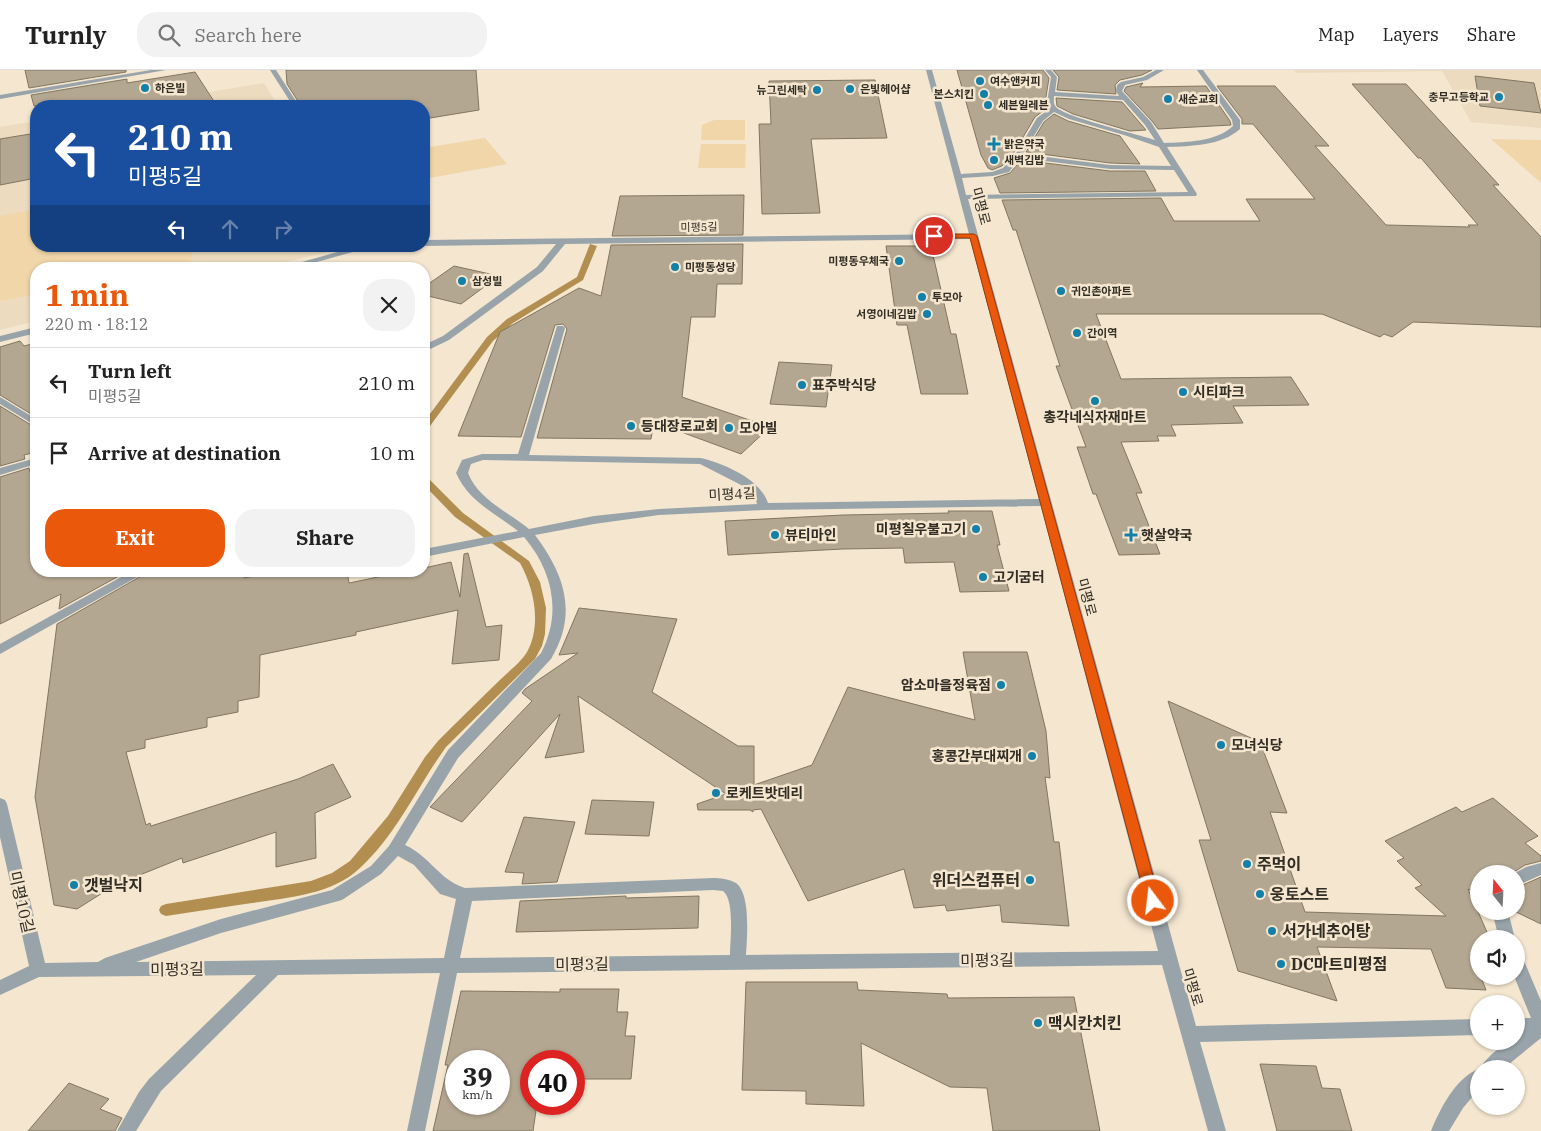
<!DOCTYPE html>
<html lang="en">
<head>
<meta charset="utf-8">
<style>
	:root { --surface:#fff; --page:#f2f2f2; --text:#222; --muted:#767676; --line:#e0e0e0; --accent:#ea580c }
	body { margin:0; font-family:"IBM Plex Serif","Noto Sans KR",serif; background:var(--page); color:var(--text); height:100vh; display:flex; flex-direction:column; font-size:19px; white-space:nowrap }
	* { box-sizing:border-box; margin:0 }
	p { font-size:16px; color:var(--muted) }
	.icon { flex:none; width:28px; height:28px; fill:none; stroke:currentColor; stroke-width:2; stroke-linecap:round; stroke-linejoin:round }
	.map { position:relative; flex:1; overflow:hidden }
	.sheet { position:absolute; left:30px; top:192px; width:400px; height:315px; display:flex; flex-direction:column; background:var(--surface); border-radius:20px; box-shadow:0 1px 4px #0004 }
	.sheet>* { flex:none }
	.top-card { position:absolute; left:30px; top:30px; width:400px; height:152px; border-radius:20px; box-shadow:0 1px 4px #0004; background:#1a4fa0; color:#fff; overflow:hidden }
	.needle { width:32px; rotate:342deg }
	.fabs { position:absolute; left:1470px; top:795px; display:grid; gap:10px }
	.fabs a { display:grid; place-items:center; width:55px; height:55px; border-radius:50%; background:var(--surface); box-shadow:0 1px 4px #0004; font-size:25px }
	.speed { position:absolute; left:445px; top:980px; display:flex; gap:10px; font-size:25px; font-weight:700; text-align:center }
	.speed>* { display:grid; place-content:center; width:65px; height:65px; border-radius:50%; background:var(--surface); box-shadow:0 1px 4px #0004; line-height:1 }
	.speed small { font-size:12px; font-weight:400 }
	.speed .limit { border:8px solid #d22; background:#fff; color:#111 }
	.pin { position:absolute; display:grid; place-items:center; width:42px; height:42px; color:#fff; margin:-21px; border:2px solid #fff; border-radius:50%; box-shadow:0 1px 5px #0007 }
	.me { position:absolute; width:55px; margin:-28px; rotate:345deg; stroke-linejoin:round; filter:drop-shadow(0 0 4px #0008) }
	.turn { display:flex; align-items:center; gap:18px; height:105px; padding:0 15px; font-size:22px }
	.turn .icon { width:65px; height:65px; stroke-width:2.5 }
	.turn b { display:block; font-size:35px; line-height:42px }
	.lanes { display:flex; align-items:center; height:48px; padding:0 15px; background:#0003; justify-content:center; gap:25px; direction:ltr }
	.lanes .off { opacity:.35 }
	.round { display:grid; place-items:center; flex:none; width:52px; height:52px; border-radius:20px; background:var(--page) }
	.summary { display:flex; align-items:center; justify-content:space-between; height:85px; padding:0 15px }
	h1 { font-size:30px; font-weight:800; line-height:38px; color:var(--accent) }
	.primary-button { display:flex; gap:10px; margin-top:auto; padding:10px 15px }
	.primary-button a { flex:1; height:58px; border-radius:20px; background:var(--accent); color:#fff; font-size:20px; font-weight:800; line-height:58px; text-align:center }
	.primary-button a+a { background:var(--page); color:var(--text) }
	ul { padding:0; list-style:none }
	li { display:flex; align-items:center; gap:15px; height:70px; padding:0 15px; border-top:1px solid var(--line) }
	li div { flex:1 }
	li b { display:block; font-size:19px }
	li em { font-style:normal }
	header { display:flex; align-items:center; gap:30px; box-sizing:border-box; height:70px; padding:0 25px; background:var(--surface); border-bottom:1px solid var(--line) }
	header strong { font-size:24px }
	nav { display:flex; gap:28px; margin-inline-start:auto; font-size:18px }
	.search { width:350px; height:45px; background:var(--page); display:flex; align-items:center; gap:12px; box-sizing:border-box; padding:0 18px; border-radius:20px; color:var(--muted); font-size:19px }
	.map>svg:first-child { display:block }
</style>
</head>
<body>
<header>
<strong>Turnly</strong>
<div class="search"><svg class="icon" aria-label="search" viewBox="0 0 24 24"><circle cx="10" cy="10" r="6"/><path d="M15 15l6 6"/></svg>Search here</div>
<nav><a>Map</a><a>Layers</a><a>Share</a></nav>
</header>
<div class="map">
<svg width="1541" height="1061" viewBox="0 0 1541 1061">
	<rect width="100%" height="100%" fill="#f4e6cf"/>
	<g fill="#ecdbbe">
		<path d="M1294 0H1541V58L1471 52 1442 1 1296 3Z"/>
		<path d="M264 13 278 36H125Z"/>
		<path d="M36 51V176H352L257 199H36V251L0 260V57Z"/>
	</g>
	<g fill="#f0d6a9">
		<path d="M714 50H745V70H701L702 55Z"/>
		<path d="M485 68 507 94 424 109V78Z"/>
		<path d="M1491 69 1541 70V113Z"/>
		<path d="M701 74H746L745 98H698Z"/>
		<path d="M36 139V176H188L193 189C174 204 65 199 36 199V224L0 231V146Z"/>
	</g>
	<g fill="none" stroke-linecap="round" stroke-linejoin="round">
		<g fill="#b28f50" fill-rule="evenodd">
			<path d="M590 174 597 176 583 210 513 253 493 271 427 360 424 361V352L487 267 507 249 577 207Z"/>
			<path d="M424 407 428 408 463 443 529 491 540 512 546 538 545 564 542 576 535 589 446 677C417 717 397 764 360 798 331 826 283 828 245 834 219 838 192 842 166 846L161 844 159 840 161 836 166 834 311 811 332 803 350 791 388 746 425 687 438 671C459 650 480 629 501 609 509 601 521 592 527 582 542 555 534 518 520 493L455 447 424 415Z"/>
		</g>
	</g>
	<g fill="#b4a791" stroke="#817661" fill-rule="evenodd">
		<path d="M25 0H126V2L29 18Z"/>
		<path d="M286 0H476L479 40 424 49V36H301L287 14Z"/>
		<path d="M957 0H1043L1049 8 1045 33 1047 38 1035 47 1013 84 1002 96 992 100 988 98 981 85Z"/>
		<path d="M1053 0H1152L1142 5 1120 10 1115 15 1116 24 1057 20 1059 7Z"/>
		<path d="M195 2 217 36H34L31 25 127 9V13Z"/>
		<path d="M1475 6 1534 13 1541 43 1480 36Z"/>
		<path d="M875 10 887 68 811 69 820 143 762 144 759 54H771L769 11Z"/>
		<path d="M1143 13 1140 17 1206 16 1230 51 1231 55 1158 59 1152 51 1124 21 1126 17Z"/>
		<path d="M1352 14H1406L1499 115H1493L1541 167V257L1413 252 1392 267 1384 264 1380 267 1322 244H1096L1121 309 1291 307 1309 335 1233 336 1243 353 1171 355 1176 366H1157L1159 371 1121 372 1142 423H1136L1160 484 1119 485 1096 424H1093L1077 377H1086L1056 296H1060L1016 160H1013L1002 130 1161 128 1174 151H1260L1246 129H1315L1253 54H1242V49L1217 16H1275L1329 76H1315L1386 155 1470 157 1468 155H1478L1421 88H1418Z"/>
		<path d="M1056 28 1122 32 1146 60 1130 61 1073 44 1057 36Z"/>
		<path d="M1054 44 1068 51 1120 66 1140 94 1110 93 1026 82 1044 52Z"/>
		<path d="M36 63V108L0 115V69Z"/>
		<path d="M1021 90 1110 101H1145L1156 121 1000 123 994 108 1010 103Z"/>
		<path d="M744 125 743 165 612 166 620 126Z"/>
		<path d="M743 174 742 214H717L715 247H691L682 327 770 357 741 384 654 352 651 369 537 368 567 259 563 254 555 255 521 367 458 366 500 262 579 218 601 226 611 175Z"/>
		<path d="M886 176H931L951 264H956L968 324H921L907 255H897Z"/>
		<path d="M454 196 499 206 461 234 424 225V217Z"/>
		<path d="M20 271 24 276 36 273V347L0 325V277Z"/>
		<path d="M779 292 832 295 826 337 770 334Z"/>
		<path d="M0 336 36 358V382L24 385 25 389 0 396Z"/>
		<path d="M29 398 36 422V501H128L59 539 61 524 0 554V407Z"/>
		<path d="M948 441H992L1000 475H997L1009 521 960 522 954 492 905 493 903 478 843 479 728 485 725 451 843 445 949 443Z"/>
		<path d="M468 483 486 557 502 555 499 590 452 594 458 540 356 562V565L260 585 259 627 238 631V642L207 648V657L145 670V678L126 682 146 755 150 753 151 756 298 709 333 694 351 727 315 743 316 788 276 797V762L183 793 182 788 115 815 77 839 54 835 35 727 57 554 150 501H244V508L281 501H347L349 513 407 501H424V498L451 492 460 527 464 484Z"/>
		<path d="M579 538 677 549 652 622 738 676H754V715L812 695 848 617 975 650 963 582H1027L1046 661 1050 708 1045 707 1054 772H1059L1069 856 1002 852 1000 835 947 841 945 835 914 838 904 799 808 831 761 739 753 740V742L750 740H698L697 734 726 724 578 626 584 682 545 688 560 644 462 752 430 737 532 631 522 623 525 619 578 583 559 585Z"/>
		<path d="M1168 631 1260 672 1287 743 1270 742 1305 842 1446 846 1415 818 1422 815 1397 791 1404 788 1385 771 1456 737 1462 742 1493 728 1538 766 1525 773 1541 786V791L1525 795 1511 804H1479V824L1468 819 1490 869H1479V906H1506L1509 911 1482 910 1486 920 1446 918 1431 879 1317 877 1337 931 1238 901 1199 770H1211Z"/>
		<path d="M592 730 654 732 649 766 585 764Z"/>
		<path d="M524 747 575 752 557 812 522 814 524 803 505 802Z"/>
		<path d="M1541 807V854L1514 841H1516V818Z"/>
		<path d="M626 826V828L699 826 698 858 516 862 520 831Z"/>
		<path d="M746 912H857L858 920 947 924 948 928 1074 927 1100 1061H993L987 1018 950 1017 861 973 864 1036 806 1034V1021L742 1020Z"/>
		<path d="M560 919H619L617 942H628L625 966H635L631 1009H574V991H531V1034H537L533 1061H433L448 995H445L461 921 560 922ZM456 991H499V1034H456Z"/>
		<path d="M1260 994 1316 996 1322 1018 1340 1019 1352 1061H1277Z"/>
		<path d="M69 1013 109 1029 100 1039 122 1048 115 1061H28Z"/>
	</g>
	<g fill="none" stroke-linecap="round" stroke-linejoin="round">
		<g fill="#99a4aa" fill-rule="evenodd">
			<path d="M151 0H166L0 29V25Z"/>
			<path d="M270 0H276L299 36H293Z"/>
			<path d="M926 0H932L961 104 992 102 1003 98 1015 85 1037 48 1049 39 1047 33 1051 7 1045 0H1051L1057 7 1055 22 1119 26 1116 21 1117 15 1121 12 1143 7 1156 0H1164L1147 10 1125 15 1122 21 1151 52 1164 73C1187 72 1216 72 1233 56L1232 50 1197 0H1203L1240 50V59C1221 76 1191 76 1167 77L1197 124 1196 126 968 129 1196 956 1479 949V965L1200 972 1226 1061H1208L1162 895 457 903 425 1061H407L440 903 278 905 161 1021 136 1061H117L139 1022 149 1009 256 905 39 907 0 925V910L29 896 0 767V728L5 730 7 734 45 893 98 892 105 888 221 849 332 820 371 796 389 776 448 680 541 583C562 544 553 501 524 467L424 487V479L518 461C495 443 469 432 456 403L462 390 482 384H518L557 256H563L565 258 529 385 701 388C725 394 760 409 768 433L1039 429 970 169 565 174 543 201 449 270 424 282V275L443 266 537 197 556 174 424 176V170L969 164ZM1054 26 1123 30 1145 55 1155 70C1137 64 1065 47 1056 37 1053 34 1054 30 1054 26ZM1054 42 1069 49 1124 65 1159 77 1171 96 1110 95 1023 84 1043 51ZM1020 88 1110 99 1174 100 1188 122 966 125 962 108 993 106 1009 102ZM483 390 700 394 743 416 754 424 757 434 659 439 594 446 529 459C507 441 479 430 468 403L471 394ZM1041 436 1158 881 746 885C747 868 751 824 736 813 729 809 720 808 713 808L465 818C439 810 431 787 405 775L458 688 551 589C578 544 565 505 535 465L594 454 659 445 764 440ZM398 786 414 795 440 824 456 829 444 888 136 892 221 863 342 830 381 804ZM713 820 723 821C735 830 730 871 730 885L460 888 472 831Z"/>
			<path d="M359 176H374L292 199H277Z"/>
			<path d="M36 257V263L0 272V266Z"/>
			<path d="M0 327 36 349V356L0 334Z"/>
			<path d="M36 388V394L0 405V398Z"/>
			<path d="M132 501H148L0 584V574Z"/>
			<path d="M1541 793V805L1516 816V804H1513L1526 797Z"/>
			<path d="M1492 841H1508L1515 869H1499Z"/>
			<path d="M1516 884 1522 886 1541 931V968L1503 999H1480C1485 988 1505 971 1516 971V966L1519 964H1516V948H1531L1514 906H1516Z"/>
			<path d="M1479 999V1019L1463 1038 1449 1061H1431C1440 1039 1456 1007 1479 999Z"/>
		</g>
	</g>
	<path fill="#ea580c" stroke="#983908" d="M934 164H974L977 166 1160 831 1158 835 1153 837 1148 835 1146 831 970 168H932L931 166Z"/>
	<g fill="#1280a8" stroke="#f4e6cf" stroke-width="2">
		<circle cx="980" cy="11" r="5"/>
		<circle cx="145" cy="18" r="5"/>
		<circle cx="850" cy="19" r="5"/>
		<circle cx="817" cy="20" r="5"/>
		<circle cx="984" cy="24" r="5"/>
		<circle cx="1499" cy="27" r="5"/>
		<circle cx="1168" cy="29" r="5"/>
		<circle cx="988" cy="35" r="5"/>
		<path d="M991.5 66.5h5v5h5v5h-5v5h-5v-5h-5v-5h5z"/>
		<circle cx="994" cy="90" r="5"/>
		<circle cx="899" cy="191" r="5"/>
		<circle cx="675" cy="197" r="5"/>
		<circle cx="462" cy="211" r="5"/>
		<circle cx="1061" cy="221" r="5"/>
		<circle cx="922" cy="227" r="5"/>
		<circle cx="927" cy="244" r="5"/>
		<circle cx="1077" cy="263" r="5"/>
		<circle cx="802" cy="315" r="5"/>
		<circle cx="1183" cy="322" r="5"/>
		<circle cx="1095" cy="331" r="5"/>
		<circle cx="631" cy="356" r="5"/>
		<circle cx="729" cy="358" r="5"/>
		<circle cx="976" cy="459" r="5"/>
		<circle cx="775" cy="465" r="5"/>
		<path d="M1128.5 457.5h5v5h5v5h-5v5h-5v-5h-5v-5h5z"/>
		<circle cx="983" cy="507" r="5"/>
		<circle cx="1001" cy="615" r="5"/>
		<circle cx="1221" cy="675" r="5"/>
		<circle cx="1032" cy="686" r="5"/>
		<circle cx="716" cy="723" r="5"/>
		<circle cx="1247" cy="794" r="5"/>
		<circle cx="1030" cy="810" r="5"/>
		<circle cx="74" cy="815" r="5"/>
		<circle cx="1260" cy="824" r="5"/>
		<circle cx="1272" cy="861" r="5"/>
		<circle cx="1281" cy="894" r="5"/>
		<circle cx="1038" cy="953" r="5"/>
	</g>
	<g text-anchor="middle" stroke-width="5" stroke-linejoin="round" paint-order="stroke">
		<g font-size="11" font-weight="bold" fill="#322d24" stroke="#f4e6cf" text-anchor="start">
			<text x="990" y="15">여수앤커피</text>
			<text x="155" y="22">하은빌</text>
			<text x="860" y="23">은빛헤어샵</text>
			<text x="807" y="24" text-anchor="end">뉴그린세탁</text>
			<text x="974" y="28" text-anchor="end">본스치킨</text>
			<text x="1489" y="31" text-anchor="end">충무고등학교</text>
			<text x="1178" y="33">새순교회</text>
			<text x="998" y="39">세븐일레븐</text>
			<text x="1004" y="78">밝은약국</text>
			<text x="1004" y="94">새벽김밥</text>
			<text x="889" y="195" text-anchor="end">미평동우체국</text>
			<text x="685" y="201">미평동성당</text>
			<text x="472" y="215">삼성빌</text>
			<text x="1071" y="225">귀인촌아파트</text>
			<text x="932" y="231">투모아</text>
			<text x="917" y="248" text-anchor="end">서영이네김밥</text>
			<text x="1087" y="267">간이역</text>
		</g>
		<g font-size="11" fill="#322d24" stroke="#f4e6cf">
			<text transform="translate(699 157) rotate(-1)" y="4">미평5길</text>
		</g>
		<g font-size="14" fill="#322d24" stroke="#f4e6cf">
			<text transform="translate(981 136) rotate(75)" y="5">미평로</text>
			<text transform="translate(732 424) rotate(-3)" y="5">미평4길</text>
			<text transform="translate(1087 527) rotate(75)" y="5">미평로</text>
			<text transform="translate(1193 917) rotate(73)" y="5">미평로</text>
		</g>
		<g font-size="14" font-weight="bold" fill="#322d24" stroke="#f4e6cf" text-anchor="start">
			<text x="812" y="320">표주박식당</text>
			<text x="1193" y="327">시티파크</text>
			<text x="1095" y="352" text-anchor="middle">총각네식자재마트</text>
			<text x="641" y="361">등대장로교회</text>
			<text x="739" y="363">모아빌</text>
			<text x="966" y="464" text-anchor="end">미평칠우불고기</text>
			<text x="785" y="470">뷰티마인</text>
			<text x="1141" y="470">햇살약국</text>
			<text x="993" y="512">고기굼터</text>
			<text x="991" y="620" text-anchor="end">암소마을정육점</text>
			<text x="1231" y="680">모녀식당</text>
			<text x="1022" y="691" text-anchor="end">홍콩간부대찌개</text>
			<text x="726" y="728">로케트밧데리</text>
		</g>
		<g font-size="16" font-weight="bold" fill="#322d24" stroke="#f4e6cf" text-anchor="start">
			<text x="1257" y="800">주먹이</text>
			<text x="1020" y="816" text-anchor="end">위더스컴퓨터</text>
			<text x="84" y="821">갯벌낙지</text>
			<text x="1270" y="830">웅토스트</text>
			<text x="1282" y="867">서가네추어탕</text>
			<text x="1291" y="900">DC마트미평점</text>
			<text x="1048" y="959">맥시칸치킨</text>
		</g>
		<g font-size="16" fill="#322d24" stroke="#f4e6cf">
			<text transform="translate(22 832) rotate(77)" y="6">미평10길</text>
			<text transform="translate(987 890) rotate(-1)" y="6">미평3길</text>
			<text transform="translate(582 894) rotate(-1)" y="6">미평3길</text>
			<text transform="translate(177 899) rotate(-1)" y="6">미평3길</text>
		</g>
	</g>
</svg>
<div class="fabs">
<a><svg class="needle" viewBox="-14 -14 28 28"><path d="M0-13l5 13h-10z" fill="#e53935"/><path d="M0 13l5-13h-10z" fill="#767676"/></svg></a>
<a><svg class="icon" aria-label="sound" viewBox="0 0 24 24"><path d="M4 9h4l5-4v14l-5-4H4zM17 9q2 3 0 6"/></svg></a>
<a>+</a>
<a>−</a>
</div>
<div class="speed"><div>39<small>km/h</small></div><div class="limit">40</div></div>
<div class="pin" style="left:934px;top:166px;background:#d93025"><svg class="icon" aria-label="arrive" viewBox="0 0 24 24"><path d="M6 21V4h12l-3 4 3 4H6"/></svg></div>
<svg class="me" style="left:1153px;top:831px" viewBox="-20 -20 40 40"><circle r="17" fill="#ea580c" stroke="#fff" stroke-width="3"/><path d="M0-11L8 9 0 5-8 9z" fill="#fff"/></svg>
<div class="top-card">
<div class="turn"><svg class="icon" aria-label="left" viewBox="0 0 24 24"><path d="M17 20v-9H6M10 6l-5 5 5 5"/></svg><div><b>210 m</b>미평5길</div></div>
<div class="lanes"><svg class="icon" aria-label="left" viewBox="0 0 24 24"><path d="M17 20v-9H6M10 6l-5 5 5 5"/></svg><svg class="icon off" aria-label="ahead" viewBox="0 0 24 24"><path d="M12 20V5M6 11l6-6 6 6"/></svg><svg class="icon off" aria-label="right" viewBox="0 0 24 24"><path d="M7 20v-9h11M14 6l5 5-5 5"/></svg></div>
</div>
<section class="sheet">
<div class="summary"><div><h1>1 min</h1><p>220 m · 18:12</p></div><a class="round"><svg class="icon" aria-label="close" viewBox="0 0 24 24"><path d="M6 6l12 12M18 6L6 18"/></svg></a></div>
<ul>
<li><svg class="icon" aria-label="left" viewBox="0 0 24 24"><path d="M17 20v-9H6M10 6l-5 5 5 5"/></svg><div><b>Turn left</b><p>미평5길</p></div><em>210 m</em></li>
<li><svg class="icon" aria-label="arrive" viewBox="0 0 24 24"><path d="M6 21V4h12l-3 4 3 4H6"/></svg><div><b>Arrive at destination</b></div><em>10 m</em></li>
</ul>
<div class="primary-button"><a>Exit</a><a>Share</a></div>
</section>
</div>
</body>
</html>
